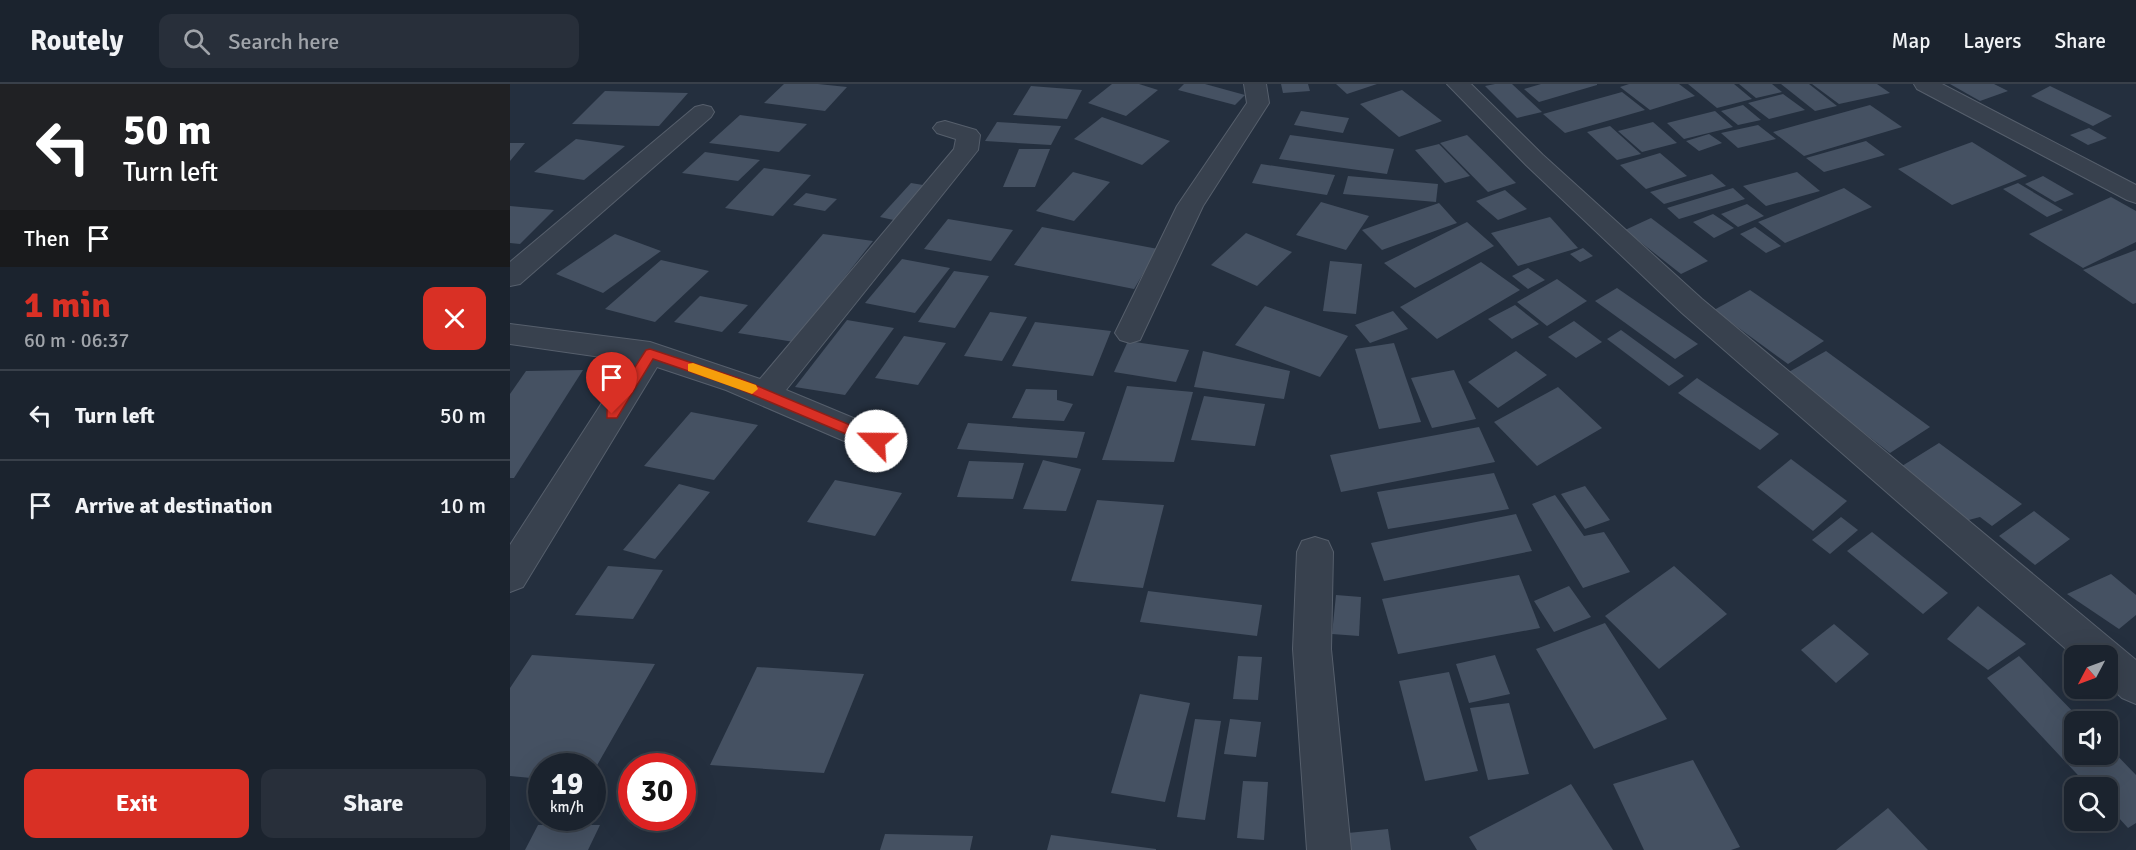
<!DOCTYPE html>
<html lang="en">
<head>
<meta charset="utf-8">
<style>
	:root { --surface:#1b232e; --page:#282f3a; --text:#f1f3f6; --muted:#a0a4aa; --line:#39404a; --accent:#d93025 }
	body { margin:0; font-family:Signika,sans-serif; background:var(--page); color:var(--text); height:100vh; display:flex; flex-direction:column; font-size:22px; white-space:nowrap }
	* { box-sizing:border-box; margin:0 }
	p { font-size:20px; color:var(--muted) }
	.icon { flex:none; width:33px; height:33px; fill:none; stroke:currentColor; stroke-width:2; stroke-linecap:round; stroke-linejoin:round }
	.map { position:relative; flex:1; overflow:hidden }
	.details { display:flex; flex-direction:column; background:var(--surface); width:510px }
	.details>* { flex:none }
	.top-card { background:#202124; color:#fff; overflow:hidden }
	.needle { width:39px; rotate:229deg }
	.tools { position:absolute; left:1554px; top:561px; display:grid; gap:12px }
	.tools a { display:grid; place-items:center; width:54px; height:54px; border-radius:12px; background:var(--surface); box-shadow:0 6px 24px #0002,0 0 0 2px var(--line); font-size:30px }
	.speed { position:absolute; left:18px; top:669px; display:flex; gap:12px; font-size:30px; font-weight:700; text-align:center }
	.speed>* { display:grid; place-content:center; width:78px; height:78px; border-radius:50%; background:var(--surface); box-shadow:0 6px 24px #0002,0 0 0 2px var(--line); line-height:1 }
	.speed small { font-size:15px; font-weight:400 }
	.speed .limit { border:9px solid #d22; background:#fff; color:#111 }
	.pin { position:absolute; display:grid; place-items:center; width:51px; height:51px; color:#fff; margin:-62px -26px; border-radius:50% 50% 50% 0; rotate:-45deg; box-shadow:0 0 6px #0007 }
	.pin .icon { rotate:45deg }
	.me { position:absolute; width:66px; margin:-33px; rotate:293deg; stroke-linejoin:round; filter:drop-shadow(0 0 4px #0008) }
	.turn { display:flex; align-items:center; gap:21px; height:126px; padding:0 24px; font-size:27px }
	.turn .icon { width:78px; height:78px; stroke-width:2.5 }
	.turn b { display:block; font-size:42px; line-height:51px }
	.then { display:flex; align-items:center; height:57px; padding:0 24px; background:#0003; gap:12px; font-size:22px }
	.round { display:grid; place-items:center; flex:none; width:63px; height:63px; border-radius:12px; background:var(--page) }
	.head { display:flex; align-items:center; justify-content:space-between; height:102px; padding:0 24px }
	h1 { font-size:36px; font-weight:700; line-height:45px; color:var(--accent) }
	.cta { display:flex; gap:12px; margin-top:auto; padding:12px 24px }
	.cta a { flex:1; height:69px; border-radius:12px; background:var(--accent); color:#fff; font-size:24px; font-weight:700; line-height:69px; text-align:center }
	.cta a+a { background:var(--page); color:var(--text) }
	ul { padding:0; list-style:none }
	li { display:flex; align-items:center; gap:18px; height:90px; padding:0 24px; border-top:2px solid var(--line) }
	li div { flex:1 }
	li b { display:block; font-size:22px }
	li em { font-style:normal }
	header { display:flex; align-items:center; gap:36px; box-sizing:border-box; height:84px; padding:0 30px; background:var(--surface); border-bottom:2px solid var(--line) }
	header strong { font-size:28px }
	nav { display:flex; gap:33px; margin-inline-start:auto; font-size:21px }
	.search { width:420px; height:54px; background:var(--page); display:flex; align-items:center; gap:15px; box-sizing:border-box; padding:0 21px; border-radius:12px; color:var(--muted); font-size:22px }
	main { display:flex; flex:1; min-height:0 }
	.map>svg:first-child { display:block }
</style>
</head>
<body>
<header>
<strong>Routely</strong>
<div class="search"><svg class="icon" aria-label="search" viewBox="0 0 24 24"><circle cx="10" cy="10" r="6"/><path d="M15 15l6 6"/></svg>Search here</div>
<nav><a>Map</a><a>Layers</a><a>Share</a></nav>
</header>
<main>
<section class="details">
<div class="top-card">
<div class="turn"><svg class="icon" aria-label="left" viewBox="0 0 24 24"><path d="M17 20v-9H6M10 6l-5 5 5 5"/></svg><div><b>50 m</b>Turn left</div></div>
<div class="then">Then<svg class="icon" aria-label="arrive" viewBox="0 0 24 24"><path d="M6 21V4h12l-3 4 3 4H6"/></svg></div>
</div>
<div class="head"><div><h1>1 min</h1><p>60 m · 06:37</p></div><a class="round" style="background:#d93025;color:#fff"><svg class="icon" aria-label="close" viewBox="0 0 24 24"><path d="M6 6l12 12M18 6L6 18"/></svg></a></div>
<ul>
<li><svg class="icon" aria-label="left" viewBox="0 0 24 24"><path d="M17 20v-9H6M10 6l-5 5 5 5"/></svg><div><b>Turn left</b></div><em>50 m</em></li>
<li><svg class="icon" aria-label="arrive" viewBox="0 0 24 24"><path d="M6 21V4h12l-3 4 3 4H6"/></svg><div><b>Arrive at destination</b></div><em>10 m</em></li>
</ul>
<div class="cta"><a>Exit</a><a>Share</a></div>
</section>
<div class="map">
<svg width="1626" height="766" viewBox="0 0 1626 766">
	<rect width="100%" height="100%" fill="#242f3e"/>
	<g fill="#455162">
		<path d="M274 0H308L337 3 315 27 254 19Z"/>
		<path d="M602 0H629L648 6 616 32 578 19Z"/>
		<path d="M674 0H695L735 11 725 21 668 6Z"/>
		<path d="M771 0H798L800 7 773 9Z"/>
		<path d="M826 0H867L837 10Z"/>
		<path d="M985 0H1002L1032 28 1007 34 975 2Z"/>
		<path d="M1031 0H1087V1L1029 18 1014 5Z"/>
		<path d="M1119 0H1169L1185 12 1140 26 1110 3Z"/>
		<path d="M1178 0H1224L1242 15 1207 24Z"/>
		<path d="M1229 0H1262L1272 8 1246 14Z"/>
		<path d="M1271 0H1299L1327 22 1305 27Z"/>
		<path d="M1302 0H1367L1380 9 1329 20Z"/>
		<path d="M1440 0H1484L1498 7 1470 17Z"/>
		<path d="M521 2 572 6 557 35 503 31Z"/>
		<path d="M1540 2 1602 32 1583 42 1521 12Z"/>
		<path d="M892 6 932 37 889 53 850 20Z"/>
		<path d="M95 7 178 9 149 42 62 40Z"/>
		<path d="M1112 8 1135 26 1055 49 1033 30Z"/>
		<path d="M1273 10 1295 26 1259 35 1238 19Z"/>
		<path d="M1233 21 1251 36 1228 41 1211 27Z"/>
		<path d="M1360 21 1392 43 1294 72 1263 48Z"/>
		<path d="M791 27 839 34 833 49 784 41Z"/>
		<path d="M1205 27 1223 43 1174 55 1157 39Z"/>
		<path d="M230 31 297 40 269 68 199 59Z"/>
		<path d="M592 33 660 57 632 81 564 55Z"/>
		<path d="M487 38 551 42 541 61 475 57Z"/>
		<path d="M1143 38 1167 59 1132 68 1108 47Z"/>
		<path d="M1248 41 1266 55 1228 64 1211 49Z"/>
		<path d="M1100 42 1131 70 1107 76 1077 48Z"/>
		<path d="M1579 44 1597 54 1578 61 1560 51Z"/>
		<path d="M1199 50 1212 59 1189 67 1176 57Z"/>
		<path d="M780 51 884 65 877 90 769 75Z"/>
		<path d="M957 51 1006 99 978 108 930 59Z"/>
		<path d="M66 55 115 62 74 96 24 88Z"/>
		<path d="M1356 57 1375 71 1314 88 1296 74Z"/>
		<path d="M1462 58 1517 92 1442 121 1388 85Z"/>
		<path d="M0 59H15L0 77Z"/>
		<path d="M929 60 960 92 935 99 905 66Z"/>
		<path d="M509 65H540L525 103H493Z"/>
		<path d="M195 68 250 76 228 97 172 89Z"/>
		<path d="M1150 69 1177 92 1136 105 1110 81Z"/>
		<path d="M751 80 825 91 817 111 742 99Z"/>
		<path d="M254 84 301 91 263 132 215 124Z"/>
		<path d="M563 88 600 98 564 137 526 127Z"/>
		<path d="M1287 88 1310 107 1256 122 1233 102Z"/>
		<path d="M1202 90 1216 102 1154 120 1140 108Z"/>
		<path d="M838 92 928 100 926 118 833 110Z"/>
		<path d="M1533 92 1564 110 1545 118 1515 100Z"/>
		<path d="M401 99 419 102 388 137 370 133Z"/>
		<path d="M1508 99 1553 126 1537 133 1493 105Z"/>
		<path d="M1223 104 1235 115 1169 135 1157 124Z"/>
		<path d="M1334 104 1362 123 1275 159 1248 138Z"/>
		<path d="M995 106 1017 125 988 136 966 117Z"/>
		<path d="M296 109 327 115 315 127 283 121Z"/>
		<path d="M1601 113 1626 127V158L1573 184 1519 150Z"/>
		<path d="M811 118 859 132 836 166 786 151Z"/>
		<path d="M929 119 947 139 872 166 852 146Z"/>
		<path d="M1237 120 1254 132 1228 143 1211 130Z"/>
		<path d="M0 122 44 126 10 160 0 159Z"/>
		<path d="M1203 130 1224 144 1204 154 1183 138Z"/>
		<path d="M1040 133 1068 164 1008 182 981 149Z"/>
		<path d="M1141 134 1198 177 1171 190 1115 146Z"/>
		<path d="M438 135 503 146 481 177 414 165Z"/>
		<path d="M957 138 984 162 905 204 874 179Z"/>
		<path d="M532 143 648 165 624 205 504 181Z"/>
		<path d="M1245 143 1271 162 1256 169 1230 150Z"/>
		<path d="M736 149 782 168 747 202 701 181Z"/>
		<path d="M105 150 151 167 93 209 46 190Z"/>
		<path d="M313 150 363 157 284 258 228 249Z"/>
		<path d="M1073 164 1083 172 1070 178 1060 170Z"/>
		<path d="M1626 166V219L1623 220 1573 186Z"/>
		<path d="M392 175 440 184 405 229 355 219Z"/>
		<path d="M151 176 199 187 145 238 95 225Z"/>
		<path d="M820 177 852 180 846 230 813 227Z"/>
		<path d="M971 178 1010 206 927 255 890 223Z"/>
		<path d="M1018 184 1035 196 1018 205 1002 192Z"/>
		<path d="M444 187 479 192 445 244 408 238Z"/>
		<path d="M1047 195 1077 217 1037 242 1007 218Z"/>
		<path d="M1107 204 1188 260 1165 275 1085 217Z"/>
		<path d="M1240 206 1314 257 1278 280 1204 226Z"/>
		<path d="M190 212 238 221 212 248 164 238Z"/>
		<path d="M1005 221 1029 240 1002 255 978 235Z"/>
		<path d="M755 222 838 252 810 293 725 261Z"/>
		<path d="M883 227 898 245 860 259 845 241Z"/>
		<path d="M480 228 517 233 492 277 454 272Z"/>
		<path d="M337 236 384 244 335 311 285 303Z"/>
		<path d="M1064 237 1092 258 1066 274 1038 253Z"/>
		<path d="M525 238 601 247 583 292 502 282Z"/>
		<path d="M1111 246 1174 292 1159 302 1097 255Z"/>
		<path d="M394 252 436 259 408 301 365 294Z"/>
		<path d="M618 257 679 266 666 298 604 288Z"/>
		<path d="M884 259 911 338 869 345 845 265Z"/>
		<path d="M693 267 780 287 774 315 684 303Z"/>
		<path d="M1006 267 1037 291 988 324 958 298Z"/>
		<path d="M1316 267 1420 343 1380 369 1277 289Z"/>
		<path d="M73 286 4 394H0V310L16 287Z"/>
		<path d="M944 286 966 335 922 344 901 294Z"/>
		<path d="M1187 294 1269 350 1250 366 1168 309Z"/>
		<path d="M617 302 683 308 664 378 592 376Z"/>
		<path d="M1048 303 1092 344 1027 382 984 338Z"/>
		<path d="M516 305 547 306V316L563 320 554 337 502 334Z"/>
		<path d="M694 312 755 320 745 362 681 356Z"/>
		<path d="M181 328 248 341 204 396 134 382Z"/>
		<path d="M458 339 575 348 567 374 447 365Z"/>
		<path d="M969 343 985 378 831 408 820 371Z"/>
		<path d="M1429 359 1512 420 1482 442 1470 433 1455 437 1392 382Z"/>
		<path d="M1281 375 1337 417 1303 447 1247 403Z"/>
		<path d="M533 376 571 385 556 427 513 425Z"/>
		<path d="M459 377 514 379 503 415 447 413Z"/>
		<path d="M984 389 999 425 878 445 867 408Z"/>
		<path d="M325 396 392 409 365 452 297 438Z"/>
		<path d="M169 400 200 408 145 475 113 466Z"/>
		<path d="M1075 402 1100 436 1075 445 1051 410Z"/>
		<path d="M1045 411 1074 452 1094 448 1120 488 1073 504 1022 420Z"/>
		<path d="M587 416 654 421 633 504 561 497Z"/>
		<path d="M1524 427 1560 455 1525 481 1489 452Z"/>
		<path d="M1006 430 1022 467 874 497 861 459Z"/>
		<path d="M1331 433 1348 446 1320 470 1302 456Z"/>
		<path d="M1362 448 1438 509 1413 530 1337 467Z"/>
		<path d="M98 482 153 486 123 535 65 531Z"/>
		<path d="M1164 482 1217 530 1149 585 1095 532Z"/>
		<path d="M1601 490 1626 511V531L1609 545 1557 510Z"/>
		<path d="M1009 491 1030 544 888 570 872 515Z"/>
		<path d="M1059 502 1081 533 1044 548 1024 517Z"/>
		<path d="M638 507 752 521 747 552 630 538Z"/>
		<path d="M826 511 851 513 849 552 822 550Z"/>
		<path d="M1468 522 1516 560 1478 586 1437 555Z"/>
		<path d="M1095 539 1157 635 1084 665 1026 565Z"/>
		<path d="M1324 540 1359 570 1326 599 1291 566Z"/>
		<path d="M22 571 145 580 82 690V682H32V695L0 692V604Z"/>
		<path d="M985 571 1000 610 959 619 946 580Z"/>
		<path d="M728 572 752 573 748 616 723 615Z"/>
		<path d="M1509 572 1573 638H1564V670H1598V662L1626 691V739L1618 744 1598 722V704H1580L1477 594Z"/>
		<path d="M247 583 354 590 314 689 200 681Z"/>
		<path d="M939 588 968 687 915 697 889 597Z"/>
		<path d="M630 610 680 619 655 718 601 709Z"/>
		<path d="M999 619 1019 690 978 696 960 624Z"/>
		<path d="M685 635 711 637 695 736 667 733Z"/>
		<path d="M720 635 751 638 746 673 714 670Z"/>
		<path d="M1183 676 1230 763 1221 766H1134L1103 700Z"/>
		<path d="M733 697 758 698 754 756 727 754Z"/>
		<path d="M1061 700 1103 766H967L959 753Z"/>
		<path d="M1378 724 1418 766H1326Z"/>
		<path d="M28 741H90L78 766H15Z"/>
		<path d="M878 745 881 766H840L838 749Z"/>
		<path d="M375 750 463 752 460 766H370Z"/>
		<path d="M541 751 646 765V766H537Z"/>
	</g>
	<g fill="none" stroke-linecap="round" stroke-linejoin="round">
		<defs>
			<g id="minor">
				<path d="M734 0H756L759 19 693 122 630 256 620 259 610 256 605 249 667 122 737 19Z"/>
				<path d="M937 0H961L1033 71 1192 215 1626 576V620L1612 614 1598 601V572H1564L1172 229 1016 81Z"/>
				<path d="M1404 0H1432L1626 101V119L1617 116 1407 5Z"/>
				<path d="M193 21 201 23 204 28 201 33 10 200 0 202V178L185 23Z"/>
				<path d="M435 37 466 46 470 51 468 66 276 306 377 348 382 357 377 366 366 370 355 366 216 306 147 283 13 503 0 508V461L119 277 0 260V240L140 258 250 295 444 65 446 55 427 49 423 44 427 39Z"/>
				<path d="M805 453 818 457 823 468 821 565 841 766H797L783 565 787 468 792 457Z"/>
			</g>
		</defs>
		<use href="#minor" stroke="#565f6c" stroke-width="2"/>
		<use href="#minor" fill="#38414e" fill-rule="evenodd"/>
	</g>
	<path fill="#d93025" stroke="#8d1f18" stroke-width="1.5" d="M140 265 231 295 371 354 373 357 366 363 362 361 222 302 143 275 107 334H97V326L136 266Z"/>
	<path fill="#f59e0b" d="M183 279 246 301 248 305 242 310 178 287V280Z"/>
</svg>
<div class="tools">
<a><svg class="needle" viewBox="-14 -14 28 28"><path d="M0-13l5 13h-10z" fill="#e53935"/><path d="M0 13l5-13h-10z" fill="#a0a4aa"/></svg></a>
<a><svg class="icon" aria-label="sound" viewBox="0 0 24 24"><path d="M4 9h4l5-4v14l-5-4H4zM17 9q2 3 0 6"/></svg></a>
<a><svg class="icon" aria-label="search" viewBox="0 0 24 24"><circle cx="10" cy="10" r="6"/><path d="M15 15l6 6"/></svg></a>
</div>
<div class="speed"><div>19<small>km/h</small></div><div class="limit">30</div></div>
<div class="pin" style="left:102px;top:330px;background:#d93025"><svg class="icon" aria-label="arrive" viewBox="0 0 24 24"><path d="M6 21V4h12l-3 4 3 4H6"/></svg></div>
<svg class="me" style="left:366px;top:357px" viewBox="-20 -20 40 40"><circle r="19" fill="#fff"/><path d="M0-13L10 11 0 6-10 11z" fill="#d93025"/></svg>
</div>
</main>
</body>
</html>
